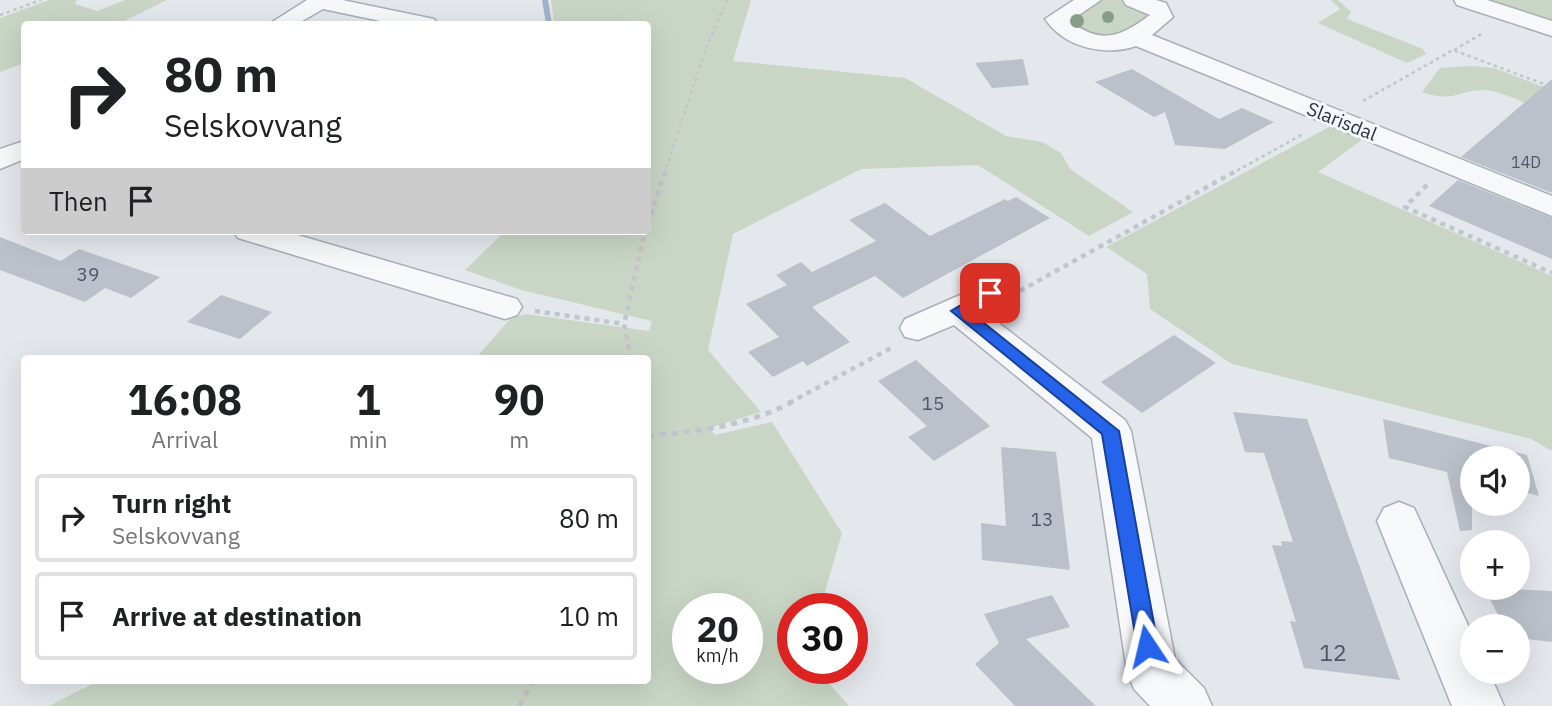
<!DOCTYPE html>
<html lang="en">
<head>
<meta charset="utf-8">
<style>
	:root { --surface:#fff; --page:#f6f6f6; --text:#202124; --muted:#757577; --line:#e0e0e0 }
	body { margin:0; font-family:"IBM Plex Sans",sans-serif; background:var(--page); color:var(--text); height:100vh; display:flex; flex-direction:column; font-size:26px; white-space:nowrap }
	* { box-sizing:border-box; margin:0 }
	p { font-size:23px; color:var(--muted) }
	.icon { flex:none; width:38px; height:38px; fill:none; stroke:currentColor; stroke-width:2; stroke-linecap:round; stroke-linejoin:round }
	.map { position:relative; flex:1; overflow:hidden }
	.sheet { position:absolute; left:21px; top:355px; width:630px; height:329px; display:flex; flex-direction:column; background:var(--surface); border-radius:7px; box-shadow:0 7px 28px #0002 }
	.sheet>* { flex:none }
	.top-card { position:absolute; left:21px; top:21px; width:630px; height:214px; border-radius:7px; box-shadow:0 7px 28px #0002; background:#fff; color:var(--text); overflow:hidden }
	.fabs { position:absolute; left:1460px; top:446px; display:grid; gap:14px }
	.fabs a { display:grid; place-items:center; width:70px; height:70px; border-radius:50%; background:var(--surface); box-shadow:0 7px 28px #0002; font-size:35px }
	.speed { position:absolute; left:672px; top:593px; display:flex; gap:14px; font-size:35px; font-weight:700; text-align:center }
	.speed>* { display:grid; place-content:center; width:91px; height:91px; border-radius:50%; background:var(--surface); box-shadow:0 7px 28px #0002; line-height:1 }
	.speed small { font-size:18px; font-weight:400 }
	.speed .limit { border:10px solid #d22; background:#fff; color:#111 }
	.pin { position:absolute; display:grid; place-items:center; width:60px; height:60px; color:#fff; margin:-30px; border-radius:14px; box-shadow:0 4px 10px #0006 }
	.me { position:absolute; width:77px; margin:-38px; rotate:350deg; stroke-linejoin:round; filter:drop-shadow(0 0 5px #0008) }
	.turn { display:flex; align-items:center; gap:24px; height:147px; padding:0 28px; font-size:32px }
	.turn .icon { width:91px; height:91px; stroke-width:2.5 }
	.turn b { display:block; font-size:49px; line-height:60px }
	.then { display:flex; align-items:center; height:66px; padding:0 28px; background:#0003; gap:14px; font-size:26px }
	.eta { display:flex; justify-content:space-evenly; align-items:center; height:119px; text-align:center }
	.eta b { font-size:42px; font-weight:700; line-height:49px }
	ul { padding:0; list-style:none }
	li { display:flex; align-items:center; gap:21px; height:88px; margin:0 14px 10px; padding:0 14px; border:4px solid var(--line); border-radius:7px }
	li div { flex:1 }
	li b { display:block; font-size:26px }
	li em { font-style:normal }
	.map>svg:first-child { display:block }
</style>
</head>
<body>
<div class="map">
<svg width="1552" height="706" viewBox="0 0 1552 706">
	<rect width="100%" height="100%" fill="#e4e7ec"/>
	<g fill="#c9d6c5" fill-rule="evenodd">
		<path d="M49 0H77L75 4 97 11 125 0H167L118 24H24V63L0 72V18Z"/>
		<path d="M551 0H751L733 61 905 78 1006 136 1042 142 1061 153 1070 169 1133 212 1089 236 978 165 861 169 733 234 708 350 761 412 709 428 715 435 772 422 842 533 820 609H793V668L816 669 849 706H49L98 681H648V359H475L510 319 525 314 649 331 652 321 521 290 465 270 505 231H648V24H554ZM688 609H747V668H688Z"/>
		<path d="M1102 0H1120L1149 10 1150 14C1109 41 1116 43 1069 25L1067 20Z"/>
		<path d="M1331 0H1338L1351 12 1347 19 1423 49 1426 54 1407 63 1318 23 1340 9Z"/>
		<path d="M1477 0H1552V26Z"/>
		<path d="M1472 66 1494 68 1552 90V114C1536 108 1498 89 1483 90 1455 91 1454 103 1422 92L1440 68Z"/>
		<path d="M1331 126 1363 139 1318 172 1552 276V451L1531 439 1232 364 1150 309 1147 274 1106 247Z"/>
	</g>
	<g fill="none" stroke-linecap="round" stroke-linejoin="round">
		<path fill="#9fb4cc" fill-rule="evenodd" d="M542 0H548L552 24H546Z"/>
	</g>
	<g fill="#bbc0ca">
		<path d="M1023 59 1029 85 992 88 975 63Z"/>
		<path d="M1132 69 1219 119 1242 108 1274 122 1225 149 1175 145 1165 112 1154 117 1095 82Z"/>
		<path d="M1552 79V193L1461 157Z"/>
		<path d="M1458 180 1552 218V259L1429 206Z"/>
		<path d="M1016 197 1050 218 903 298 875 276 812 307 850 342 807 366 803 361 773 377 748 352 779 337 746 304 787 285 776 275 801 262 812 272 876 241 849 220 885 203 930 236 1005 199 1008 201Z"/>
		<path d="M0 237 61 261 79 249 160 277 131 298 105 288 85 302 0 270Z"/>
		<path d="M221 295 272 312 240 339 187 322Z"/>
		<path d="M1174 335 1216 363 1142 413 1101 382Z"/>
		<path d="M916 360 990 426 934 461 908 437 927 426 878 381Z"/>
		<path d="M1233 412 1307 419 1400 680 1304 668 1290 621 1296 622 1272 545 1282 546 1281 541 1293 542 1264 453 1245 452Z"/>
		<path d="M1383 419 1527 455 1539 496 1517 490V458H1472V530L1460 531 1447 472 1389 458Z"/>
		<path d="M1001 447 1056 452 1070 570 982 560 981 523 1006 526Z"/>
		<path d="M1484 588 1552 591V642L1517 638V626H1504Z"/>
		<path d="M1052 595 1070 627 1026 639 1096 706H1015L975 664 999 643 984 614Z"/>
	</g>
	<g fill="none" stroke-linecap="round" stroke-linejoin="round">
		<defs>
			<g id="street">
				<path d="M307 0H342L434 19 438 24H395L323 9 297 24H269Z"/>
				<path d="M1074 0H1101L1070 21C1102 46 1121 36 1150 15L1126 5 1123 0H1156L1166 3 1173 17 1152 35 1552 196V216L1136 46C1104 57 1064 47 1045 19Z"/>
				<path d="M1454 0H1487L1552 21V36L1457 5Z"/>
				<path d="M24 141V159L0 169V149Z"/>
				<path d="M233 231H284L517 299 522 307 517 315 505 319 238 238Z"/>
				<path d="M990 282 1002 286 1007 294 1002 302 983 311 1125 420 1131 431 1175 659 1204 688 1212 706H1150L1134 689 1127 672 1092 438 954 325 918 340 905 337 900 328 905 319Z"/>
				<path d="M1399 502 1414 508 1472 634V672H1489L1504 706H1452L1377 521 1384 508Z"/>
			</g>
		</defs>
		<use href="#street" stroke="#a9aeb7" stroke-width="3"/>
		<g stroke="#c2c5cb" stroke-width="2.5" stroke-dasharray="3.5 3.5" stroke-linecap="butt">
			<path d="M0 15 41 0"/>
			<path d="M1454 50 1483 33"/>
			<path d="M1363 101 1453 50 1552 87"/>
			<path d="M664 174 706 48 727 0"/>
			<path d="M1231 174 1303 134"/>
		</g>
		<g stroke="#c2c5cb" stroke-width="4.5" stroke-dasharray="5 5" stroke-linecap="butt">
			<path d="M1427 185 1405 207 1552 273"/>
			<path d="M648 224 665 172"/>
			<path d="M1020 291 1234 172"/>
			<path d="M535 311 624 324"/>
			<path d="M631 359 624 324 645 231"/>
			<path d="M789 403 893 347"/>
		</g>
		<g stroke="#c2c5cb" stroke-width="5" stroke-dasharray="6 6" stroke-linecap="butt">
			<path d="M648 436C698 431 747 426 792 402"/>
			<path d="M519 706 533 681"/>
		</g>
		<use href="#street" fill="#f7f8fa" fill-rule="evenodd"/>
	</g>
	<g fill="#899d89">
		<circle cx="1108" cy="17" r="6"/>
		<circle cx="1077" cy="21" r="7"/>
	</g>
	<path fill="#2563eb" stroke="#184099" stroke-width="2" d="M990 288 995 290V297L969 311 1119 431 1158 646 1155 653 1147 656 1140 653 1137 646 1102 434 951 311Z"/>
	<g text-anchor="middle" stroke-width="6" stroke-linejoin="round" paint-order="stroke">
		<g font-size="16" fill="#4f5766">
			<text x="1526" y="168">14D</text>
		</g>
		<g font-size="19" fill="#2b3445" stroke="#f4f6f9">
			<text transform="translate(1342 121) rotate(22)" y="7">Slarisdal</text>
		</g>
		<g font-size="19" fill="#4f5766">
			<text x="88" y="281">39</text>
			<text x="933" y="410">15</text>
			<text x="1042" y="526">13</text>
		</g>
		<g font-size="23" fill="#4f5766">
			<text x="1333" y="661">12</text>
		</g>
	</g>
</svg>
<div class="fabs">
<a><svg class="icon" aria-label="sound" viewBox="0 0 24 24"><path d="M4 9h4l5-4v14l-5-4H4zM17 9q2 3 0 6"/></svg></a>
<a>+</a>
<a>−</a>
</div>
<div class="speed"><div>20<small>km/h</small></div><div class="limit">30</div></div>
<div class="pin" style="left:990px;top:293px;background:#d93025"><svg class="icon" aria-label="arrive" viewBox="0 0 24 24"><path d="M6 21V4h12l-3 4 3 4H6"/></svg></div>
<svg class="me" style="left:1147px;top:646px" viewBox="-20 -20 40 40"><path d="M0-17L14 15 0 8-14 15z" fill="#2563eb" stroke="#fff" stroke-width="4"/></svg>
<div class="top-card">
<div class="turn"><svg class="icon" aria-label="right" viewBox="0 0 24 24"><path d="M7 20v-9h11M14 6l5 5-5 5"/></svg><div><b>80 m</b>Selskovvang</div></div>
<div class="then">Then<svg class="icon" aria-label="arrive" viewBox="0 0 24 24"><path d="M6 21V4h12l-3 4 3 4H6"/></svg></div>
</div>
<section class="sheet">
<div class="eta">
<div><b>16:08</b><p>Arrival</p></div>
<div><b>1</b><p>min</p></div>
<div><b>90</b><p>m</p></div>
</div>
<ul>
<li><svg class="icon" aria-label="right" viewBox="0 0 24 24"><path d="M7 20v-9h11M14 6l5 5-5 5"/></svg><div><b>Turn right</b><p>Selskovvang</p></div><em>80 m</em></li>
<li><svg class="icon" aria-label="arrive" viewBox="0 0 24 24"><path d="M6 21V4h12l-3 4 3 4H6"/></svg><div><b>Arrive at destination</b></div><em>10 m</em></li>
</ul>
</section>
</div>
</body>
</html>
